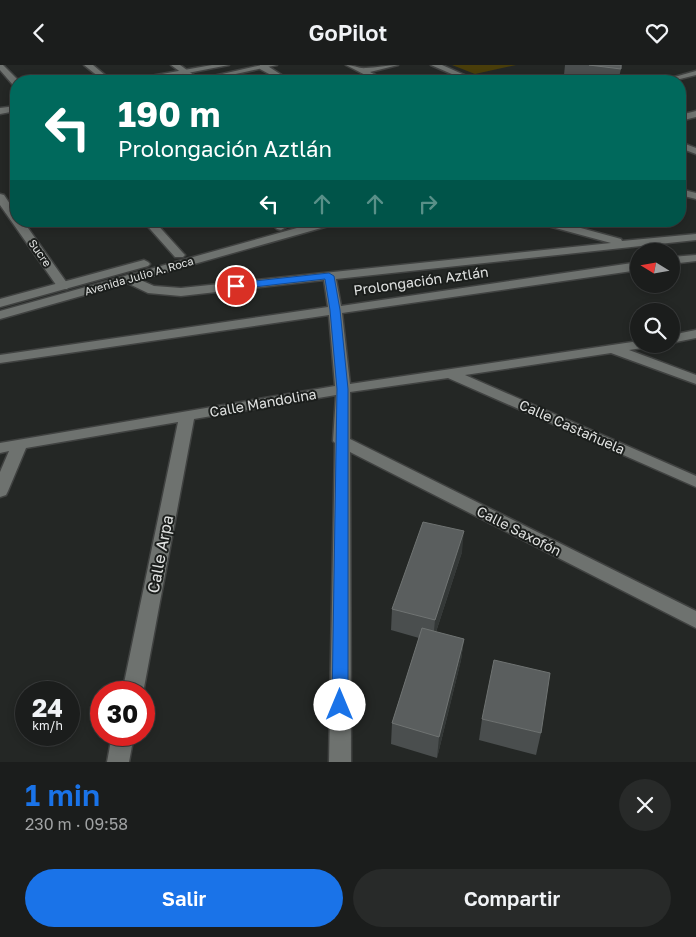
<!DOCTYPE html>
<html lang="es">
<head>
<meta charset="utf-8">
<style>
	:root { --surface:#1b1d1c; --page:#282a29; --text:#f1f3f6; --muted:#a0a2a3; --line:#393b3b; --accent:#1a73e8 }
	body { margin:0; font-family:"Golos Text",sans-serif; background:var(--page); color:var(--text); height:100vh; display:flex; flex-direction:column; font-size:19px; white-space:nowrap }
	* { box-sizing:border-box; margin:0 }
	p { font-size:16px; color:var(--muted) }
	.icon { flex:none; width:28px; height:28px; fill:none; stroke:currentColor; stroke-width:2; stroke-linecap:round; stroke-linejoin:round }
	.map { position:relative; height:697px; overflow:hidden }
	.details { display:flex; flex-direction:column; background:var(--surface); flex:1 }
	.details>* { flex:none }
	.guide { position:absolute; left:10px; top:10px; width:676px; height:152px; border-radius:20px; box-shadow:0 2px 8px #0003,0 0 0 1px var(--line); background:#00695c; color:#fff; overflow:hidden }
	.needle { width:32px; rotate:281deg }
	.fabs { position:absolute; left:630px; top:178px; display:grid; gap:10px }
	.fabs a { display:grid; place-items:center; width:50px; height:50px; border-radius:50%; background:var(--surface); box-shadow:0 2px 8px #0003,0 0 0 1px var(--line); font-size:25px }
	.speed { position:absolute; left:15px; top:616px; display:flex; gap:10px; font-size:25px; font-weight:700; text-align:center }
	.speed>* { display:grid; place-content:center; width:65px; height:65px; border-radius:50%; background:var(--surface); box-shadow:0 2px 8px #0003,0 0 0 1px var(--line); line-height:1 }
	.speed small { font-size:12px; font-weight:400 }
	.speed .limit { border:8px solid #d22; background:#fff; color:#111 }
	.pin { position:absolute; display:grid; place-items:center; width:42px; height:42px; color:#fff; margin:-21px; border:2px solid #fff; border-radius:50%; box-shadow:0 1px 5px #0007 }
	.me { position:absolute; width:55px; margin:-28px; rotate:0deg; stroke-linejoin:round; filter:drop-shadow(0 0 4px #0008) }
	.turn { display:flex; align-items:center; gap:18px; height:105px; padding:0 25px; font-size:22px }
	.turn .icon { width:65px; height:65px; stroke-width:2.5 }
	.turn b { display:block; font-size:35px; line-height:42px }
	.lanes { display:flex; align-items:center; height:48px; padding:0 25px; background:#0003; justify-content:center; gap:25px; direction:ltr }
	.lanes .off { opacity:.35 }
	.round { display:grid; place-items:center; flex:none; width:52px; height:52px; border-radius:26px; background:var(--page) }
	.summary { display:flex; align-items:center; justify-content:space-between; height:85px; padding:0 25px }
	h1 { font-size:30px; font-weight:600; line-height:38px; color:var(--accent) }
	.button { display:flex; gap:10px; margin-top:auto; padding:10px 25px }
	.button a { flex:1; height:58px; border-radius:30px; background:var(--accent); color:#fff; font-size:20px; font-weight:600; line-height:58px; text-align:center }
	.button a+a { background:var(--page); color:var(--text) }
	header { display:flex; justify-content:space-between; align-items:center; height:65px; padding:0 25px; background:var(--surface); font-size:22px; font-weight:600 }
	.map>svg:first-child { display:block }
</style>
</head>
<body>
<header><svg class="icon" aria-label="back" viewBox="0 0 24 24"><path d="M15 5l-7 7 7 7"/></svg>GoPilot<svg class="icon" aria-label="heart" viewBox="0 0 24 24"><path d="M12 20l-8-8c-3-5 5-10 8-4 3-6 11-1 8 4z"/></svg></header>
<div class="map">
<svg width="696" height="697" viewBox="0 0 696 697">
	<rect width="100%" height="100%" fill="#242725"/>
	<path fill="#4a3e0a" d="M452 0H516L475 9Z"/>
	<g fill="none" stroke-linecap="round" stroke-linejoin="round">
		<defs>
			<g id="street">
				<path d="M0 0H3L19 16H16V20H13L0 5Z"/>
				<path d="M84 0H93L112 16H104Z"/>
				<path d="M171 0H180L202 16H193Z"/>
				<path d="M260 0H266L291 16H282L260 4Z"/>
				<path d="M346 0C353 0 360 4 366 3 376 3 387 0 398 0L370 7 387 16H377Z"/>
				<path d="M431 0H442L478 16H468Z"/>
				<path d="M696 6V10L672 16H660Z"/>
				<path d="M680 77 696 83V89L680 83Z"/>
				<path d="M680 124 696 128V134L680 130Z"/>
				<path d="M0 129 4 130 16 148V156H23L67 218 69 221 67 224H59L0 140Z"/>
				<path d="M143 156H154L183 188 185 190 183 192H175Z"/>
				<path d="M269 156H281L286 162 281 165 277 164Z"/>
				<path d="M536 156H555L621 174 622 176 696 169V175L336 214 341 241 639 197V205L342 248 350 319 639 276V279H651L649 282 629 285 696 310V319L611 288 465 310 696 411V422L448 313 350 327V374L696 546V563L350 387 351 697H329L335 378 333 376 336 330 194 354 143 628H122L178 357 26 383 8 426 6 430 0 432V407L9 386 0 388V378L335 321 329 250 0 298V290L328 242 324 215 181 231 148 228 125 217 123 214 125 211 129 210 154 221 181 223 611 178 537 158Z"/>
				<path d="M696 190V196L671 199V192Z"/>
				<path d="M696 265V273L671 278V270Z"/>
				<path d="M112 670H134L129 697H107Z"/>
			</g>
			<g id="secondary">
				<path d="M212 0H229L146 16H130L134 14Z"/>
				<path d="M262 0H277L213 14 209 12Z"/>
				<path d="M16 41V46L0 49V43Z"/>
				<path d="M696 46V52L680 56V50Z"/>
				<path d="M322 156H340L339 158 0 254V246Z"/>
				<path d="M144 195 148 197 150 199 148 201 0 242V234Z"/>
			</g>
		</defs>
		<use href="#street" stroke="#404241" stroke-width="3"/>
		<use href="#secondary" stroke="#404241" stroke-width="3"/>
		<use href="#street" fill="#6e726f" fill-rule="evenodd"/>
		<use href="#secondary" fill="#6e726f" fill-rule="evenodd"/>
	</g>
	<g fill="#4a4e4e">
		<path d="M565 0H622L618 16 564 10Z"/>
		<path d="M462 487 436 567 464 574 461 595 437 693 391 679 392 658 419 573 391 565 392 544Z"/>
		<path d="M482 654 541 668 536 690 479 675Z"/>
	</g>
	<g fill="#343837">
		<path d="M464 466 462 487 433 576 435 555Z"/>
		<path d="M464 574 461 595 437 693 439 672Z"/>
	</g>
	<g fill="#5a5e5e" stroke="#6f7372">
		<path d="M589 0H621V4Z"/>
		<path d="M423 457 464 466 435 555 392 544Z"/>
		<path d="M422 563 464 574 439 672 392 658Z"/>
		<path d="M494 595 550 608 541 668 482 654Z"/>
	</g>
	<path fill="#1a73e8" stroke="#114b97" d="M329 208 334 211 340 245 348 324V640L345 645 340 647 334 645 332 640 337 324 330 245 325 214 236 224 231 221 236 218Z"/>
	<g text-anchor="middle" stroke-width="4" stroke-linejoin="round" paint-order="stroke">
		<g font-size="11" fill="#e0e2e1" stroke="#1b1e1c">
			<text transform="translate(40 188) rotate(55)" y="4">Sucre</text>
			<text transform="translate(139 211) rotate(-16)" y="4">Avenida Julio A. Roca</text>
		</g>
		<g font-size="14" fill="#e0e2e1" stroke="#1b1e1c">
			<text transform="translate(421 216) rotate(-8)" y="5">Prolongación Aztlán</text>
			<text transform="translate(263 338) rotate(-10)" y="5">Calle Mandolina</text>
			<text transform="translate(572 362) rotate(24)" y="5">Calle Castañuela</text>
			<text transform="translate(519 466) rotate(27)" y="5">Calle Saxofón</text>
		</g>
		<g font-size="16" fill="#e0e2e1" stroke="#1b1e1c">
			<text transform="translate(160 489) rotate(-79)" y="6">Calle Arpa</text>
		</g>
	</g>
</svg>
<div class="fabs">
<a><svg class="needle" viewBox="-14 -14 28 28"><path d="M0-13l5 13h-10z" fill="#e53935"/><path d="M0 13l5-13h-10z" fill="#a0a2a3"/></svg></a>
<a><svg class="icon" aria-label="search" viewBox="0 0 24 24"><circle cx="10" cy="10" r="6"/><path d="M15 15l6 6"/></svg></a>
</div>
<div class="speed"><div>24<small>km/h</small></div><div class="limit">30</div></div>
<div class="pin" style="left:236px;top:221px;background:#d93025"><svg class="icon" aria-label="arrive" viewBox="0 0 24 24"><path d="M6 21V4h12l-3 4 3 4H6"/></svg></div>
<svg class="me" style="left:340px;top:640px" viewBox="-20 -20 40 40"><circle r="19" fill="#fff"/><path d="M0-13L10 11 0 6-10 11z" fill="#1a73e8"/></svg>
<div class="guide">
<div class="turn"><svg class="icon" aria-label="left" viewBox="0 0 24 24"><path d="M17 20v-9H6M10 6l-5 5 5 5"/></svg><div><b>190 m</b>Prolongación Aztlán</div></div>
<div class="lanes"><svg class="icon" aria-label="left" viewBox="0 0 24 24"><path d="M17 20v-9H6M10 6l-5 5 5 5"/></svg><svg class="icon off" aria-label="ahead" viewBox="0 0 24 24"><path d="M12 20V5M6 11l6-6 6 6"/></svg><svg class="icon off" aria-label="ahead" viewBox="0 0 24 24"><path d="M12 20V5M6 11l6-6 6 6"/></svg><svg class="icon off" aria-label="right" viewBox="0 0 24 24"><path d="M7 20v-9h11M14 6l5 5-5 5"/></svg></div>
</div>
</div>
<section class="details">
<div class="summary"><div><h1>1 min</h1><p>230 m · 09:58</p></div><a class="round"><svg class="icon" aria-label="close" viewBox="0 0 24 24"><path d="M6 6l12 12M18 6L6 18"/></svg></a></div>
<div class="button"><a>Salir</a><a>Compartir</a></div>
</section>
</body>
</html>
